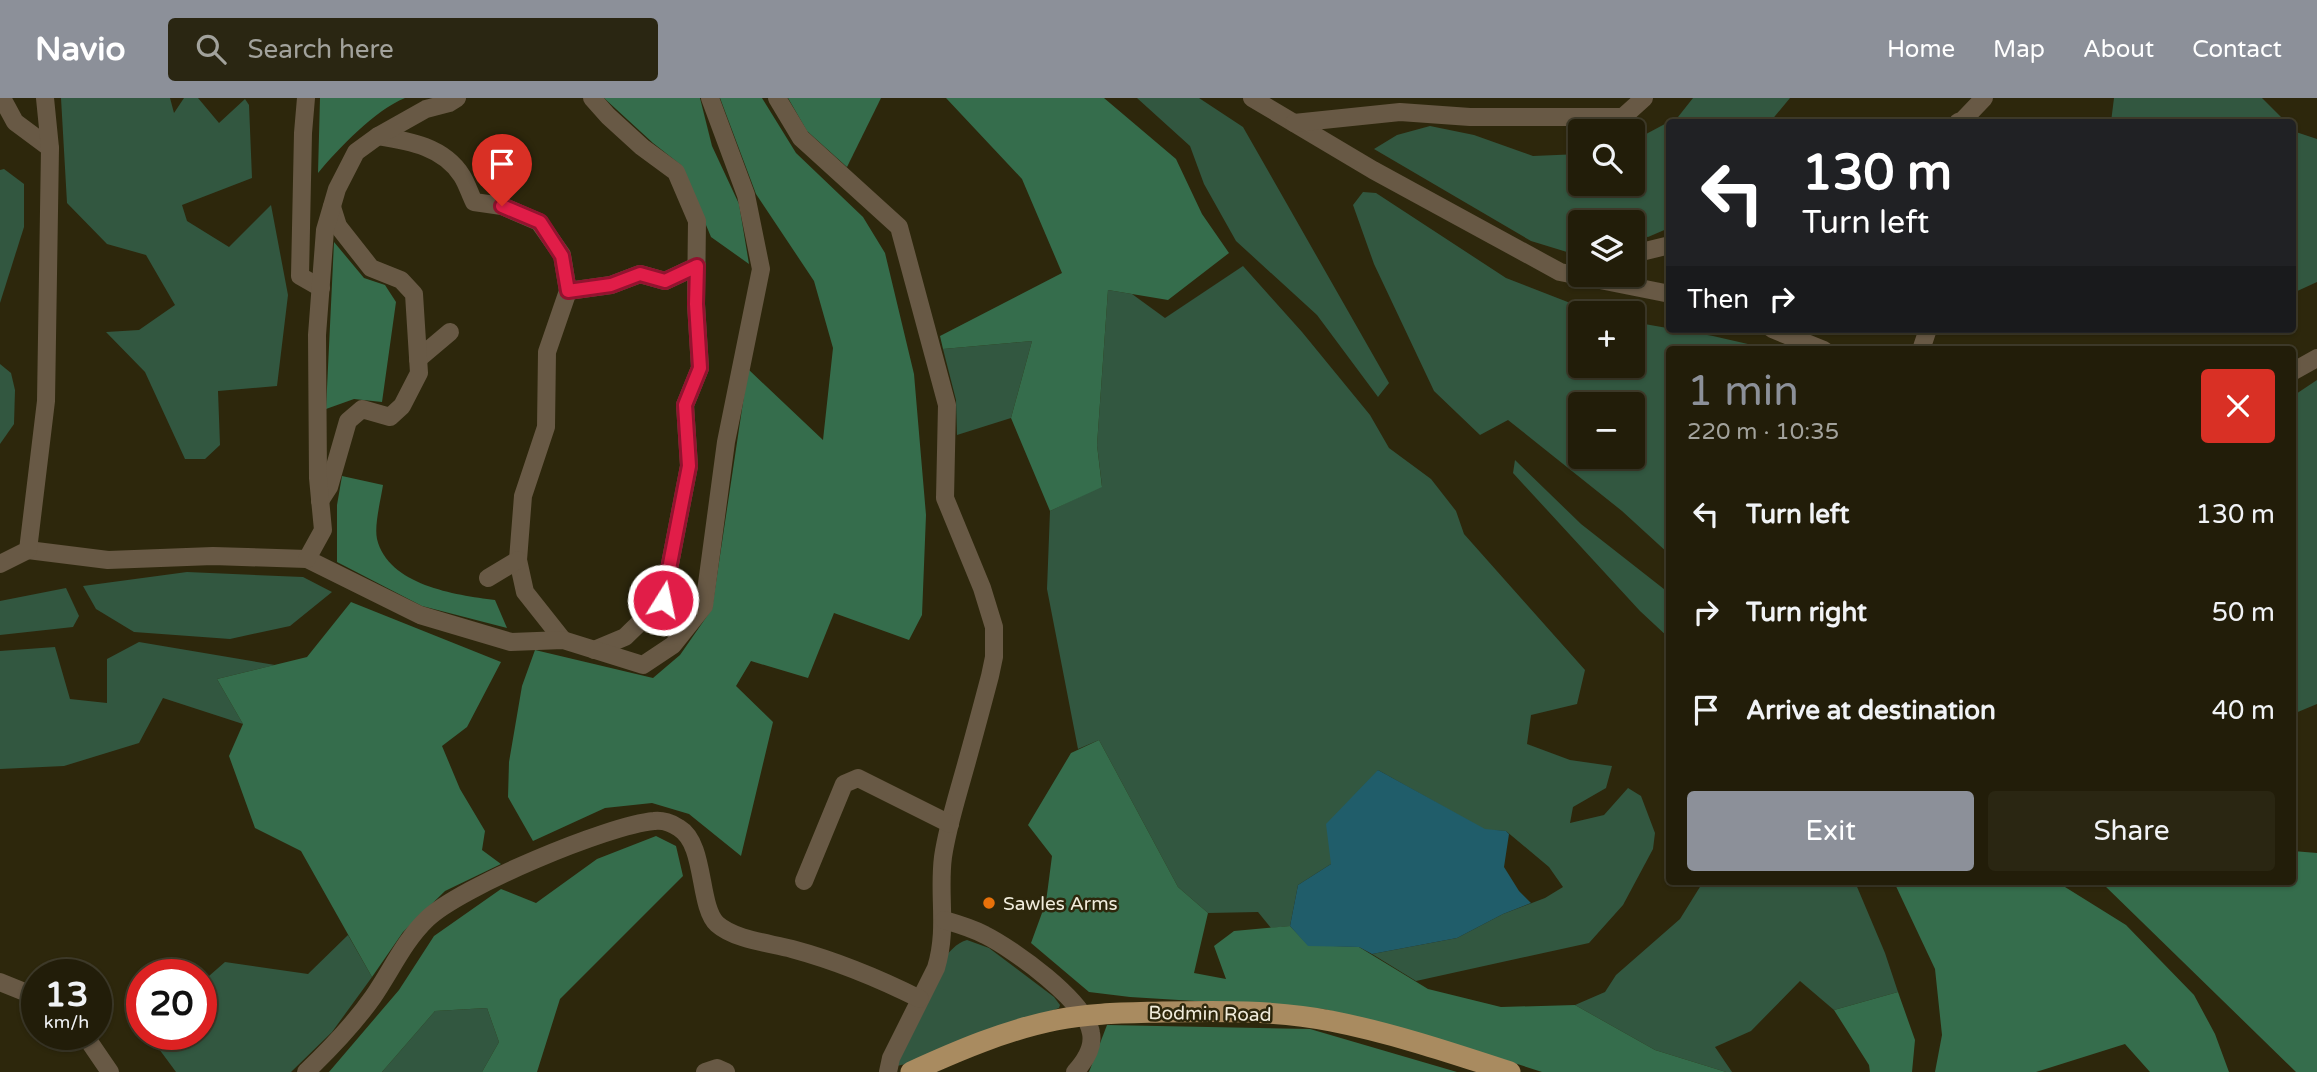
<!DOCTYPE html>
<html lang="en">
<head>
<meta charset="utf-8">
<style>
	:root { --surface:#221d09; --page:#2a2612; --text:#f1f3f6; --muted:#a2a29c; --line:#3f3b2a; --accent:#8c9099 }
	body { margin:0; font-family:"Varela Round",sans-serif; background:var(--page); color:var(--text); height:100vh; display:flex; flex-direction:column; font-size:26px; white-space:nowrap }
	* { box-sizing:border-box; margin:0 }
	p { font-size:23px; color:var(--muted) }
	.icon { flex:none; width:38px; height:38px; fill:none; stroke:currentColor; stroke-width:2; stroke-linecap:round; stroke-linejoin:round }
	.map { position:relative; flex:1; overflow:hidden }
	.sheet { position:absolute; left:1666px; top:248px; width:630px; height:539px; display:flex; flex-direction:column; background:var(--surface); border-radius:7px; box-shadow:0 2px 5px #0004,0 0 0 2px var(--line) }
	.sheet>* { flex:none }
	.top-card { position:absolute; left:1666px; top:21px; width:630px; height:214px; border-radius:7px; box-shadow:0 2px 5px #0004,0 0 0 2px var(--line); background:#202124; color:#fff; overflow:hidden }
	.tools { position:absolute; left:1568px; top:21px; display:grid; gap:14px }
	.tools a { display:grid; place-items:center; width:77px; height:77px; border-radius:7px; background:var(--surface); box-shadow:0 2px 5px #0004,0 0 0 2px var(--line); font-size:35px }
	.speed { position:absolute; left:21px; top:861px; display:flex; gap:14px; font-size:35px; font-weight:700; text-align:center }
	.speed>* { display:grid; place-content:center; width:91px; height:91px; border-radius:50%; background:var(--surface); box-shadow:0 2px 5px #0004,0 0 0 2px var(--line); line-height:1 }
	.speed small { font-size:18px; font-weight:400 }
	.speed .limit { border:10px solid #d22; background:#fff; color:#111 }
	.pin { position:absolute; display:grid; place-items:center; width:60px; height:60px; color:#fff; margin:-72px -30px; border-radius:50% 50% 50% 0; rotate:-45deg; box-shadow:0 0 7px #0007 }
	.pin .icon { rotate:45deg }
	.me { position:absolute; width:77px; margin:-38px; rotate:10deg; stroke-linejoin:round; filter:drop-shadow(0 0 5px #0008) }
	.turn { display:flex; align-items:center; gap:24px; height:147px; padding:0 21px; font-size:32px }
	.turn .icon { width:91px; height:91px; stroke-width:2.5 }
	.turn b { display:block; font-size:49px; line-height:60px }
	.then { display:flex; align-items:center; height:66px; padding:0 21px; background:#0003; gap:14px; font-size:26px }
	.round { display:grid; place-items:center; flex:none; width:74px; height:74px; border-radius:7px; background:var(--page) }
	.summary { display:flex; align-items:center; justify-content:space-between; height:119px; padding:0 21px }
	h1 { font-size:42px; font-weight:600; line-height:52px; color:var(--accent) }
	.button { display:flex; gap:14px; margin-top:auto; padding:14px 21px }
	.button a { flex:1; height:80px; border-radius:7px; background:var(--accent); color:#fff; font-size:28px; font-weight:600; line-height:80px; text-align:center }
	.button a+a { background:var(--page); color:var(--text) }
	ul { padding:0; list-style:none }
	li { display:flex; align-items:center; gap:21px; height:98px; padding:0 21px }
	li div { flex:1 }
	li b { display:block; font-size:26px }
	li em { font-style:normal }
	header { display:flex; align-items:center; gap:42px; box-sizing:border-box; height:98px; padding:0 35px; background:var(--accent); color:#fff }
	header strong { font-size:33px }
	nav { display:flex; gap:38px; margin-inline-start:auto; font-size:24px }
	.search { width:490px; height:63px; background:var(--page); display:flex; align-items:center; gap:18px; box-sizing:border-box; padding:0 24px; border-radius:7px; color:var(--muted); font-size:26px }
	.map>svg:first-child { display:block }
</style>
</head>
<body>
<header>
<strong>Navio</strong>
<div class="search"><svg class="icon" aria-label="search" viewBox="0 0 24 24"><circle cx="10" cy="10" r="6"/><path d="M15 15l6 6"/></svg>Search here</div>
<nav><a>Home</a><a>Map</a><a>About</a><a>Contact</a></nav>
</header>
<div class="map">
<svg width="2317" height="974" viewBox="0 0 2317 974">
	<rect width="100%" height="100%" fill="#2d270c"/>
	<g fill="#325740" fill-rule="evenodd">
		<path d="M61 0H170L174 15 184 0H198L219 25 245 1 249 7 252 80 182 107 187 123 229 149 271 107 288 197 277 288 218 293 220 347 205 361H185L145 274 106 234 139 232 175 207 146 157 107 146 67 105Z"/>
		<path d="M1137 0H1199L1243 29 1389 285 1378 299 1317 217 1236 143 1204 86 1190 48Z"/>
		<path d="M1693 0H1790L1770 24H1670L1669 130 1648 139 1633 137V124H1580V158L1531 143 1374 51 1397 37 1430 28 1474 37 1533 58 1580 56V86H1633V43L1678 19Z"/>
		<path d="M2114 0H2262L2286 24H2111Z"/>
		<path d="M2293 31 2296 34 2317 41V184L2293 195Z"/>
		<path d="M4 71 24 86V129L0 205V72Z"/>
		<path d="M1363 94 1376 95 1506 180 1596 215H1580V268H1633V224L1713 238 1774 252H1670L1669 456 1622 413 1508 322 1480 337 1434 293 1374 166 1353 107ZM1580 306H1633V359H1580Z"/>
		<path d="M1243 168 1302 234 1370 317 1389 350 1431 381 1456 413 1464 436 1585 572 1577 606 1531 617 1527 646 1570 662 1612 668 1606 690 1573 709 1570 725 1604 717 1628 690 1641 698 1655 735 1653 751 1623 807 1589 845 1416 883 1372 856 1457 840 1503 816 1545 800 1563 789 1549 769 1506 733 1485 732 1378 672 1331 766 1298 787 1290 828 1271 830 1258 814 1208 815 1178 789 1099 642 1078 651 1047 491 1050 413 1102 388 1097 347 1108 192 1132 196 1165 220Z"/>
		<path d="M1032 243 1011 320 957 337 956 302 943 251Z"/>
		<path d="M0 266 11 275 15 292 14 326 0 346Z"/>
		<path d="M2317 282V606L2293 616V298Z"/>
		<path d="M1515 362 1581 426 1669 495V540L1640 513 1513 375Z"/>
		<path d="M187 474 303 479 332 494 290 528 230 541 134 534 96 511 83 488Z"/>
		<path d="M66 490 79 518 73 529 0 537V503Z"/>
		<path d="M139 544 275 567 217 581 243 626 163 600 139 645 64 668 0 671V553L55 549 70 601 107 605V561Z"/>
		<path d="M1703 784H1855L1885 855 1898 894 1834 912 1800 883 1751 933 1715 949 1732 974H1726L1655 952 1575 907 1605 894 1616 877 1680 821Z"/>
		<path d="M348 837 372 879 332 934 291 974H176L148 936H201V885L225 864 308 876Z"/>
		<path d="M967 842 989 850 1054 899 1060 907 1059 910 910 965 888 970C902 941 936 849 967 842Z"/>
		<path d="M487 910 499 944 482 974H382L435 913Z"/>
	</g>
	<g fill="#356d4c">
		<path d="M320 0H405C375 12 339 50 318 75Z"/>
		<path d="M604 0H700L712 48 739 106 749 166 711 139 681 67 653 45Z"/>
		<path d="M720 0H762L796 55 863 119 885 155 914 276 926 417 922 517 909 542 834 515 808 580 751 563 736 588 773 624 741 758 689 716 652 705 605 710 533 743 508 699 509 664 522 588 535 552 653 580 680 557 712 511 748 271 823 342 833 250 814 183 756 96Z"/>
		<path d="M788 0H881L847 69 807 33Z"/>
		<path d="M946 0H1104L1176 61 1202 116 1229 155 1168 202 1108 192 1097 347 1102 389 1050 413 1011 320 1032 243 943 251 940 238 1062 175 1022 81Z"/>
		<path d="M334 144 364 180 385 187 396 204 382 304 354 301 326 311Z"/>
		<path d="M342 378 383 387C381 401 374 427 377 441 388 487 455 497 495 502L507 530 422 508 337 464V407Z"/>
		<path d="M351 504 501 564 467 629 442 648 460 691 485 733 482 752 501 766 445 793 403 834 372 879 301 753 255 730 229 658 243 626 217 581 307 559Z"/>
		<path d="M1099 642 1178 789 1208 815 1194 875 1226 881 1214 848 1234 833 1290 828 1308 847 1359 849 1428 891 1501 909 1575 907 1655 952 1726 974H1542L1489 957 1324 911 1130 899 1089 894 1031 845 1046 804 1052 758 1028 727 1071 655Z"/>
		<path d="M656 738 676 748 683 778 560 901 537 974H482L499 944 487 910 435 913 382 974H329L399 892 434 838 501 791 536 805 597 761Z"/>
		<path d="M2293 753 2317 755V974H2296L2103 786 2106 784H2292Z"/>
		<path d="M1894 784H2057L2126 827 2194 897 2215 936 2229 974H2150L2125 946 2036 974H1935L1942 937 1935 871Z"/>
		<path d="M1898 894 1915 942 1912 974H1870L1869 967 1834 912Z"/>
		<path d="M1107 927 1310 931 1457 974H1089Z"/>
	</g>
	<path fill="#205d6a" d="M1378 672 1485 731 1506 733 1509 736 1504 769 1519 793 1531 805 1503 816 1457 840 1372 856 1359 849 1308 848 1290 828 1298 787 1331 766 1326 726Z"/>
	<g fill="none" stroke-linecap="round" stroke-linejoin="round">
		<g stroke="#685945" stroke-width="18">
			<path d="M2 0 15 24 50 50"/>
			<path d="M306 0 303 35 300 178 321 190"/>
			<path d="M592 0 608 18 642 49 676 74 697 123 696 206 700 270 685 307 689 368 663 502 625 539 594 552"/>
			<path d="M777 0 801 40 899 129 947 307 945 400 982 490 994 529V559L990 578C981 612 972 646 962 681 955 706 947 732 943 759 938 797 948 831 936 870L891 960 888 974"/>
			<path d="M1252 0 1373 72 1560 174 1670 196"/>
			<path d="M1958 24 1963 22 1984 0"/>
			<path d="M1294 25 1400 14 1470 19H1623L1644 0"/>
			<path d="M378 38C410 43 444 49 462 78 467 86 470 96 474 104L502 108 539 124 562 157 568 193 547 254 546 329 523 398 518 462 525 494 563 542"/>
			<path d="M1633 156 1670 147"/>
			<path d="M568 193 611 187 640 176 665 183 697 168"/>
			<path d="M1772 231 1824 252"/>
			<path d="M1921 252 1928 231"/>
			<path d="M418 261 450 234"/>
			<path d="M2292 274 2317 260"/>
			<path d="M320 403 329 389 348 323 362 311 390 319 402 308 419 275 414 196 401 182 371 170 338 128 332 109"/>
			<path d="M28 452 108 462 213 458 307 461 420 517 511 544 563 542 643 567 673 547 704 508 726 344 761 171 746 97 710 0"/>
			<path d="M307 461 323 432 318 380 317 237 325 132 337 91 356 54 378 38 426 11 449 5 457 0"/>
			<path d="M0 466 28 452 46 303 50 50 45 0"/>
			<path d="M488 480 518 462"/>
			<path d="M804 783 844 686 858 680 950 726"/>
			<path d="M944 822C958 826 972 830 985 837 1013 851 1086 903 1091 935 1094 950 1085 963 1075 974"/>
			<path d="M0 884 37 899"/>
			<path d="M84 936 110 974"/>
			<path d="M306 974C330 951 354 926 373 899 391 873 404 843 427 821 460 789 608 727 654 723 662 722 672 725 679 730 706 746 698 808 717 826 735 842 770 845 792 851 833 862 882 882 920 901"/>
			<path d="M705 974 717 970 726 974"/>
		</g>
		<path stroke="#a98b60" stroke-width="21" d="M911 974C957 953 1006 932 1056 922 1090 915 1126 915 1162 914 1218 913 1276 912 1331 923 1392 935 1452 955 1510 974"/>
	</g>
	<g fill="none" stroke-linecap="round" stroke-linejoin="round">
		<defs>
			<path id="route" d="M502 108 540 124 562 158 568 193 611 187 640 176 665 183 697 168 696 206 700 270 685 307 689 368 663 502"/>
		</defs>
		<use href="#route" stroke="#92132f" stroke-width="18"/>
		<use href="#route" stroke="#e11d48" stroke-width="12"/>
	</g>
	<circle fill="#e8710a" stroke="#2d270c" stroke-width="2.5" cx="989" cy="805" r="7"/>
	<g text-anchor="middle" stroke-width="5" stroke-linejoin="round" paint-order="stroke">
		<g font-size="19" fill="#f0ecdc" stroke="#2d270c" text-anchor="start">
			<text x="1003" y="812">Sawles Arms</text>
		</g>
		<g font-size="19" fill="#f0ecdc" stroke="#2d270c">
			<text transform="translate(1210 915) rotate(1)" y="7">Bodmin Road</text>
		</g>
	</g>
</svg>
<div class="tools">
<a><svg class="icon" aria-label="search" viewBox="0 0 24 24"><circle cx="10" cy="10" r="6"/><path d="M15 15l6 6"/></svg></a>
<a><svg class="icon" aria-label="layers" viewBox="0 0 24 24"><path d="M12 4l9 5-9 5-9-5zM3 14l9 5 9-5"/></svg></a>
<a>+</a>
<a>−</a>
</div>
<div class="speed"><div>13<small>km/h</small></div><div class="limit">20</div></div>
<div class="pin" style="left:502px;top:108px;background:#d93025"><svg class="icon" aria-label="arrive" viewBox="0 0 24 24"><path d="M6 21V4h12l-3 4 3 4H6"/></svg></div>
<svg class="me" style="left:663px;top:502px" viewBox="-20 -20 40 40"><circle r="17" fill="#e11d48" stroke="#fff" stroke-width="3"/><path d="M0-11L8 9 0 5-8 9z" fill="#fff"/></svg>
<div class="top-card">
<div class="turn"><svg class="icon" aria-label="left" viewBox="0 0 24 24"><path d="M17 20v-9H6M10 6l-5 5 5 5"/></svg><div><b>130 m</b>Turn left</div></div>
<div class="then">Then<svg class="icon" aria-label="right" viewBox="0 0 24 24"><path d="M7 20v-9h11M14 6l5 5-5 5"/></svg></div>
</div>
<section class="sheet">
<div class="summary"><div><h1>1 min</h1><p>220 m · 10:35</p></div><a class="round" style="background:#d93025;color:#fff"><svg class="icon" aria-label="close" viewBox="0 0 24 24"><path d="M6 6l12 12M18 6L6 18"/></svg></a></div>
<ul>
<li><svg class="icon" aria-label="left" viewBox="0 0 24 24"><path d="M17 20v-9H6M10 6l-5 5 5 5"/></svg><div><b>Turn left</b></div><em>130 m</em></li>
<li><svg class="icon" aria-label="right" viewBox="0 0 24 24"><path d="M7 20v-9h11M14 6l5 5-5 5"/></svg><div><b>Turn right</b></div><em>50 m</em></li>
<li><svg class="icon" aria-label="arrive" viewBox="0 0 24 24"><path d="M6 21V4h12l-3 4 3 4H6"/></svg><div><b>Arrive at destination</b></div><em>40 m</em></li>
</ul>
<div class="button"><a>Exit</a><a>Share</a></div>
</section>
</div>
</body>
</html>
